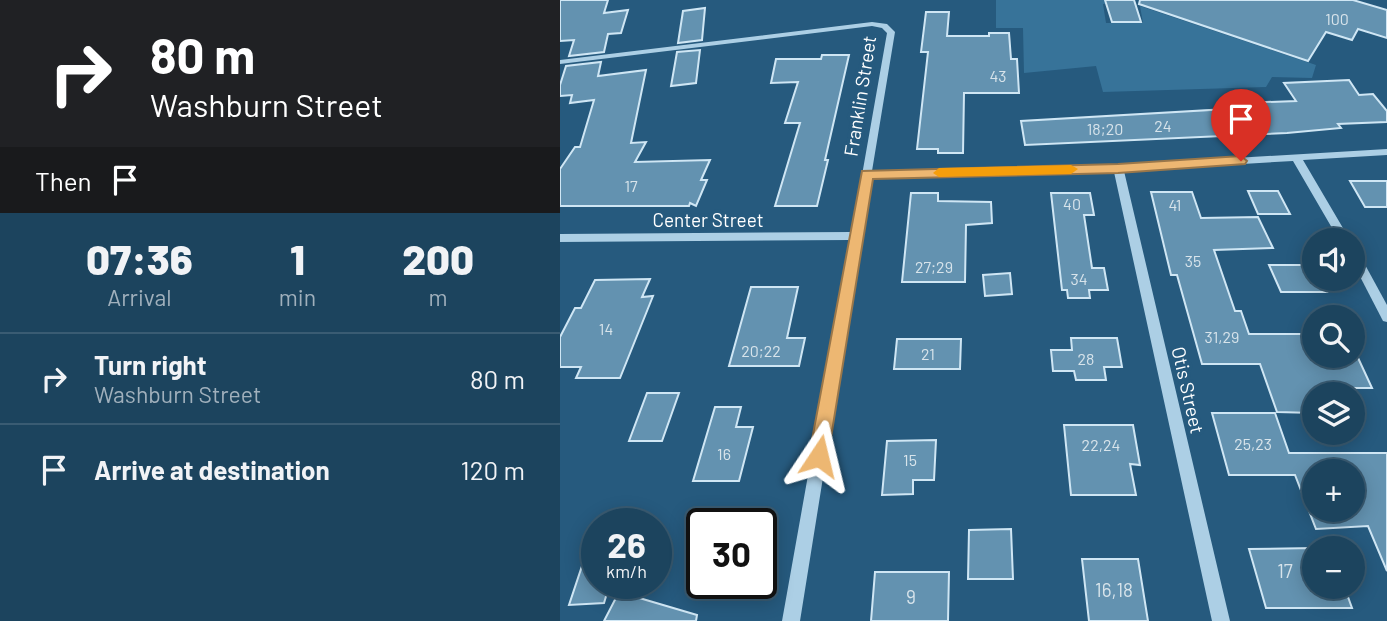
<!DOCTYPE html>
<html lang="en">
<head>
<meta charset="utf-8">
<style>
	:root { --surface:#1c445e; --page:#254b64; --text:#f1f3f6; --muted:#a0b0bc; --line:#3a5c73 }
	body { margin:0; font-family:Barlow,sans-serif; background:var(--page); color:var(--text); height:100vh; display:flex; flex-direction:column; font-size:26px; white-space:nowrap }
	* { box-sizing:border-box; margin:0 }
	p { font-size:23px; color:var(--muted) }
	.icon { flex:none; width:38px; height:38px; fill:none; stroke:currentColor; stroke-width:2; stroke-linecap:round; stroke-linejoin:round }
	.map { position:relative; flex:1; overflow:hidden }
	.side { display:flex; flex-direction:column; background:var(--surface); width:560px }
	.side>* { flex:none }
	.guide { background:#202124; color:#fff; overflow:hidden }
	.fabs { position:absolute; left:742px; top:228px; display:grid; gap:14px }
	.fabs a { display:grid; place-items:center; width:63px; height:63px; border-radius:50%; background:var(--surface); box-shadow:0 4px 18px #0003,0 0 0 2px var(--line); font-size:35px }
	.speed { position:absolute; left:21px; top:508px; display:flex; gap:14px; font-size:35px; font-weight:700; text-align:center }
	.speed>* { display:grid; place-content:center; width:91px; height:91px; border-radius:50%; background:var(--surface); box-shadow:0 4px 18px #0003,0 0 0 2px var(--line); line-height:1 }
	.speed small { font-size:18px; font-weight:400 }
	.speed .limit { border:4px solid #111; border-radius:10px; background:#fff; color:#111 }
	.pin { position:absolute; display:grid; place-items:center; width:60px; height:60px; color:#fff; margin:-72px -30px; border-radius:50% 50% 50% 0; rotate:-45deg; box-shadow:0 0 7px #0007 }
	.pin .icon { rotate:45deg }
	.me { position:absolute; width:77px; margin:-38px; rotate:10deg; stroke-linejoin:round; filter:drop-shadow(0 0 5px #0008) }
	.turn { display:flex; align-items:center; gap:24px; height:147px; padding:0 35px; font-size:32px }
	.turn .icon { width:91px; height:91px; stroke-width:2.5 }
	.turn b { display:block; font-size:49px; line-height:60px }
	.then { display:flex; align-items:center; height:66px; padding:0 35px; background:#0003; gap:14px; font-size:26px }
	.eta { display:flex; justify-content:space-evenly; align-items:center; height:119px; text-align:center }
	.eta b { font-size:42px; font-weight:800; line-height:49px }
	ul { padding:0; list-style:none }
	li { display:flex; align-items:center; gap:21px; height:91px; padding:0 35px; border-top:2px solid var(--line) }
	li div { flex:1 }
	li b { display:block; font-size:26px }
	li em { font-style:normal }
	main { display:flex; flex:1; min-height:0 }
	.map>svg:first-child { display:block }
</style>
</head>
<body>
<main>
<section class="side">
<div class="guide">
<div class="turn"><svg class="icon" aria-label="right" viewBox="0 0 24 24"><path d="M7 20v-9h11M14 6l5 5-5 5"/></svg><div><b>80 m</b>Washburn Street</div></div>
<div class="then">Then<svg class="icon" aria-label="arrive" viewBox="0 0 24 24"><path d="M6 21V4h12l-3 4 3 4H6"/></svg></div>
</div>
<div class="eta">
<div><b>07:36</b><p>Arrival</p></div>
<div><b>1</b><p>min</p></div>
<div><b>200</b><p>m</p></div>
</div>
<ul>
<li><svg class="icon" aria-label="right" viewBox="0 0 24 24"><path d="M7 20v-9h11M14 6l5 5-5 5"/></svg><div><b>Turn right</b><p>Washburn Street</p></div><em>80 m</em></li>
<li><svg class="icon" aria-label="arrive" viewBox="0 0 24 24"><path d="M6 21V4h12l-3 4 3 4H6"/></svg><div><b>Arrive at destination</b></div><em>120 m</em></li>
</ul>
</section>
<div class="map">
<svg width="827" height="621" viewBox="0 0 827 621">
	<rect width="100%" height="100%" fill="#265a7e"/>
	<path fill="#377399" d="M436 0H564L575 4H543L546 23H583L580 6 756 65 752 78 712 77 706 87 543 92 536 66 464 73 463 28H436Z"/>
	<g fill="#6392b0" stroke="#cfe6f4" stroke-width="2" fill-rule="evenodd">
		<path d="M0 0H48L44 13 68 10 61 33 48 34 44 52 9 56 14 40 0 41Z"/>
		<path d="M545 0H574L581 22H552Z"/>
		<path d="M580 0H793L827 10V38L798 29 792 40 766 32 748 61 579 4Z"/>
		<path d="M145 8 142 40 118 43 123 11Z"/>
		<path d="M366 12H389L387 36H429V33H449L451 59H457L459 93H404L403 153H378V149H357L368 52H361Z"/>
		<path d="M140 50 136 83 111 86 117 52Z"/>
		<path d="M262 55H289L265 160H268L257 206H215L240 123H225L238 82 211 83 216 59H261Z"/>
		<path d="M41 62 38 76 86 70 71 143 86 142 75 162 150 160 141 180H147L136 206 130 203 129 206H0V169L15 147H20L34 100 10 103 12 95 0 96V85L6 66Z"/>
		<path d="M789 80 799 95 813 94 827 111V122L778 124 781 128 727 133 465 145 461 121 684 108 681 103 736 101 724 83Z"/>
		<path d="M790 181H827V207H805Z"/>
		<path d="M688 191H718L730 214H698Z"/>
		<path d="M591 192H632L641 218 698 217 713 248 654 250 675 311H681L689 334H754V355H793V347L812 388H754V413L717 412 700 364H642L617 275H611Z"/>
		<path d="M351 193H378V201L431 202 432 223 406 225 405 282H342Z"/>
		<path d="M491 193H530L534 215H524L532 268H544L548 290H529L530 298H508L507 290H502Z"/>
		<path d="M709 265H754V278H760L767 292H721Z"/>
		<path d="M450 273 452 294 425 296 423 275Z"/>
		<path d="M90 279 82 297 93 296 60 378H16L21 367H0V337L15 308H21L35 280Z"/>
		<path d="M191 287H238L227 338H245L239 366H169Z"/>
		<path d="M511 338H557L562 367H544L546 380H516L514 371H493L491 350H512Z"/>
		<path d="M337 339H401L400 369H334Z"/>
		<path d="M87 393H119L102 441H69Z"/>
		<path d="M155 407H181L176 427H193L179 481H133Z"/>
		<path d="M652 413H715L729 453H827V571L808 526 756 529 735 475H669ZM754 471H793V509H754Z"/>
		<path d="M504 425H573L580 465 570 464 576 495H511Z"/>
		<path d="M376 440 374 480H353V494L322 495 327 441Z"/>
		<path d="M451 529 453 579H408L409 530Z"/>
		<path d="M33 533H37V583H50L44 603 9 605Z"/>
		<path d="M754 548V586H784L792 608H706L689 549Z"/>
		<path d="M522 559H578L588 621H529Z"/>
		<path d="M315 572H389L388 621H311Z"/>
		<path d="M59 592 137 615 136 621H44Z"/>
	</g>
	<g fill="none" stroke-linecap="round" stroke-linejoin="round">
		<g fill="#accfe5" fill-rule="evenodd">
			<path d="M312 22 327 24 335 32 312 171 558 165 827 149V155L743 160 790 240H779L733 161 564 171 670 621H652L554 172 311 178 240 621H222L290 240 0 242V234L292 232 327 33 322 28 312 26 0 64V60Z"/>
			<path d="M793 249 797 250 827 305V322L823 321 793 263Z"/>
		</g>
	</g>
	<path fill="#edb772" stroke="#9a774a" stroke-width="2" d="M681 156 687 161 685 164 558 173 313 179 268 456 266 463 259 465 252 463 249 456 302 171 558 164Z"/>
	<path fill="#f59e0b" d="M511 165 518 169 511 174 379 177 373 173 379 168Z"/>
	<g text-anchor="middle" stroke-width="7" stroke-linejoin="round" paint-order="stroke">
		<g font-size="16" fill="#d8e4eb">
			<text x="777" y="25">100</text>
			<text x="438" y="82">43</text>
			<text x="603" y="132">24</text>
			<text x="545" y="135">18;20</text>
			<text x="71" y="192">17</text>
			<text x="512" y="210">40</text>
			<text x="615" y="211">41</text>
			<text x="633" y="267">35</text>
			<text x="374" y="273">27;29</text>
			<text x="519" y="285">34</text>
			<text x="46" y="335">14</text>
			<text x="662" y="343">31,29</text>
			<text x="201" y="357">20;22</text>
			<text x="368" y="360">21</text>
			<text x="526" y="365">28</text>
			<text x="693" y="450">25,23</text>
			<text x="541" y="451">22,24</text>
			<text x="164" y="460">16</text>
			<text x="350" y="466">15</text>
		</g>
		<g font-size="19" fill="#fff" stroke="#265a7e">
			<text transform="translate(300 96) rotate(-81)" y="7">Franklin Street</text>
			<text x="148" y="227">Center Street</text>
			<text transform="translate(628 390) rotate(77)" y="7">Otis Street</text>
		</g>
		<g font-size="19" fill="#d8e4eb">
			<text x="725" y="578">17</text>
			<text x="554" y="597">16,18</text>
			<text x="351" y="604">9</text>
		</g>
	</g>
</svg>
<div class="fabs">
<a><svg class="icon" aria-label="sound" viewBox="0 0 24 24"><path d="M4 9h4l5-4v14l-5-4H4zM17 9q2 3 0 6"/></svg></a>
<a><svg class="icon" aria-label="search" viewBox="0 0 24 24"><circle cx="10" cy="10" r="6"/><path d="M15 15l6 6"/></svg></a>
<a><svg class="icon" aria-label="layers" viewBox="0 0 24 24"><path d="M12 4l9 5-9 5-9-5zM3 14l9 5 9-5"/></svg></a>
<a>+</a>
<a>−</a>
</div>
<div class="speed"><div>26<small>km/h</small></div><div class="limit">30</div></div>
<div class="pin" style="left:681px;top:161px;background:#d93025"><svg class="icon" aria-label="arrive" viewBox="0 0 24 24"><path d="M6 21V4h12l-3 4 3 4H6"/></svg></div>
<svg class="me" style="left:259px;top:456px" viewBox="-20 -20 40 40"><path d="M0-17L14 15 0 8-14 15z" fill="#edb772" stroke="#fff" stroke-width="4"/></svg>
</div>
</main>
</body>
</html>
